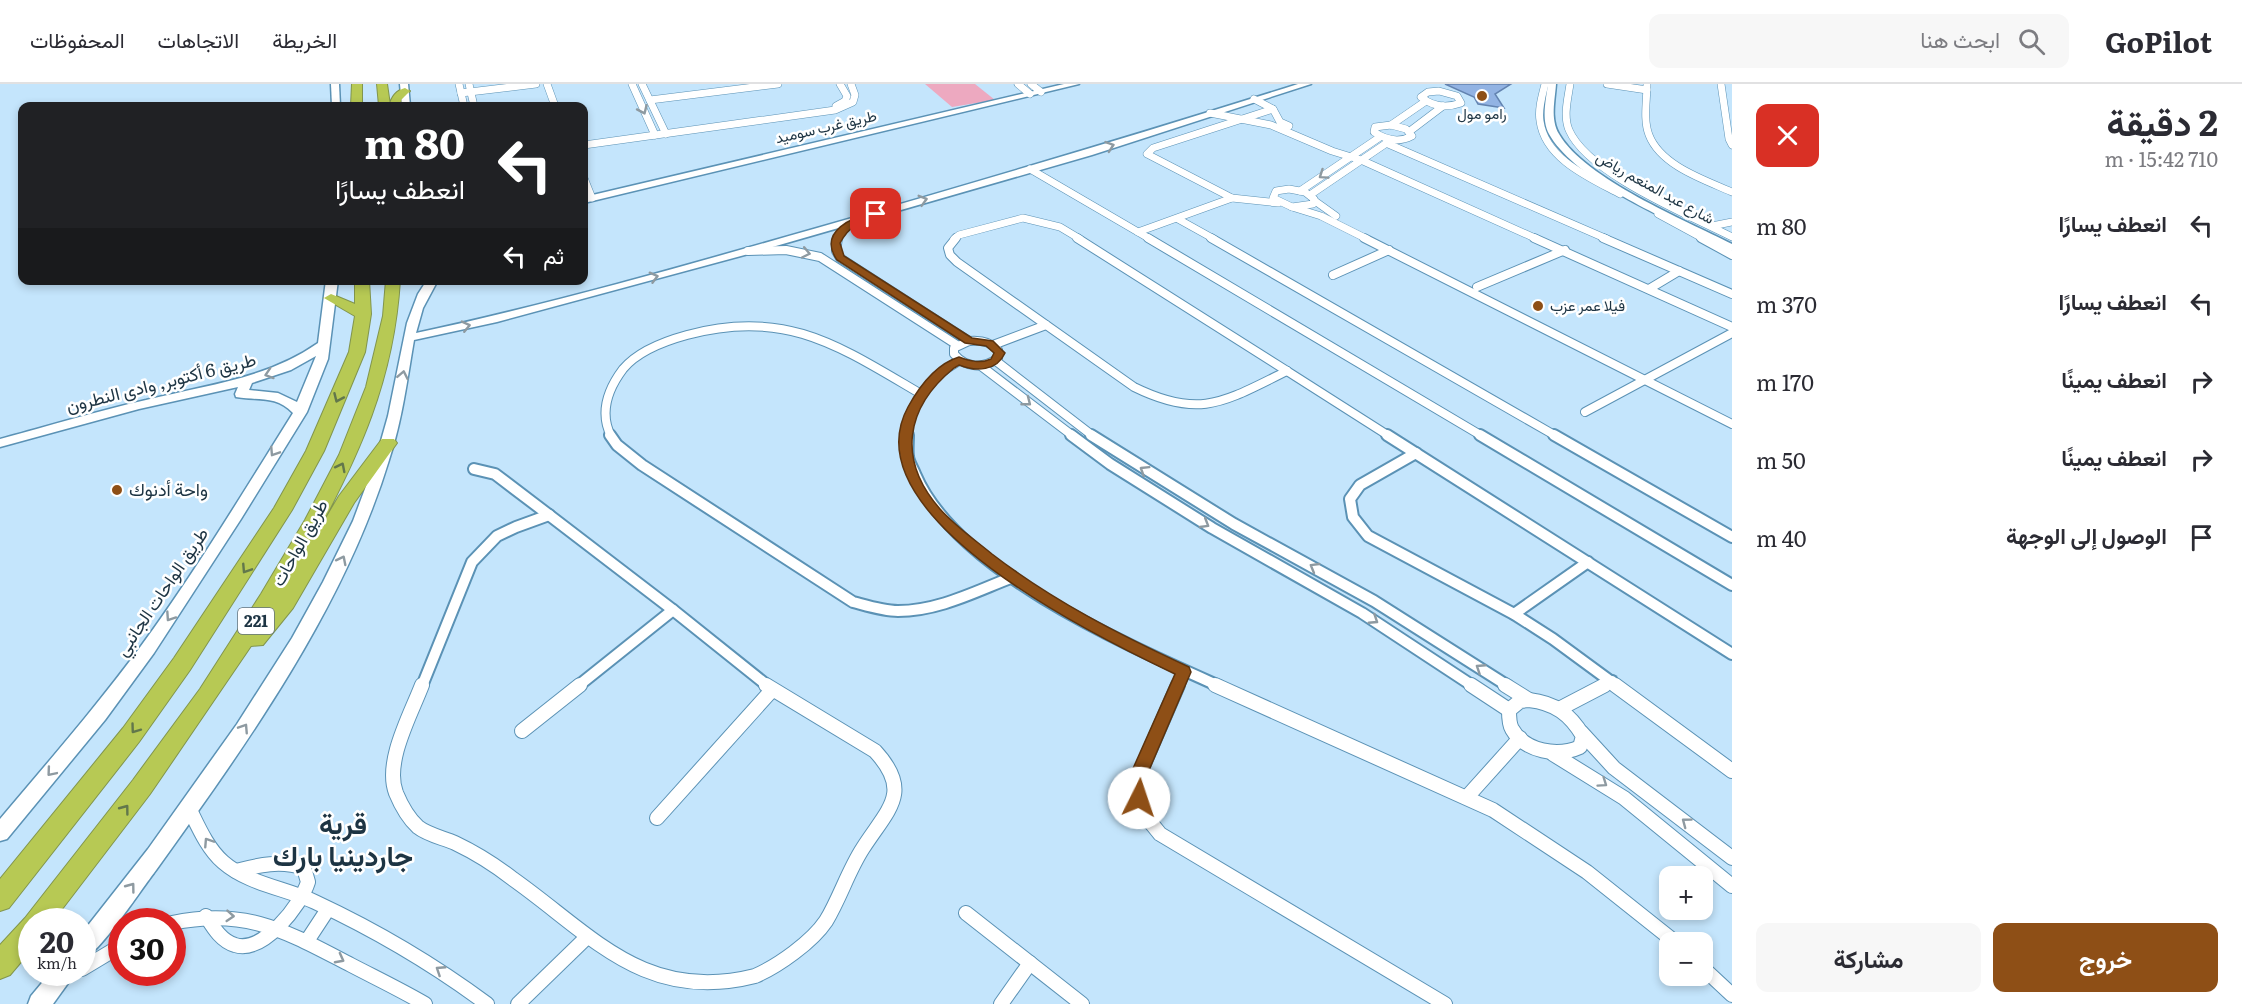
<!DOCTYPE html>
<html lang="ar">
<head>
<meta charset="utf-8">
<style>
	:root { --surface:#fff; --page:#f7f7f7; --text:#2b2b33; --muted:#7c7c81; --line:#e1e1e2; --accent:#8e4f16 }
	body { margin:0; font-family:Literata,Vazirmatn,serif; background:var(--page); color:var(--text); direction:rtl; height:100vh; display:flex; flex-direction:column; font-size:22px; white-space:nowrap }
	* { box-sizing:border-box; margin:0 }
	p { font-size:20px; color:var(--muted) }
	.icon { flex:none; width:33px; height:33px; fill:none; stroke:currentColor; stroke-width:2; stroke-linecap:round; stroke-linejoin:round }
	.map { position:relative; flex:1; overflow:hidden; direction:ltr }
	.drawer { display:flex; flex-direction:column; background:var(--surface); width:510px }
	.drawer>* { flex:none }
	.hud { position:absolute; left:18px; top:18px; width:570px; height:183px; border-radius:12px; box-shadow:0 3px 9px #0003; direction:rtl; background:#202124; color:#fff; overflow:hidden }
	.tools { position:absolute; left:1659px; top:782px; display:grid; gap:12px }
	.tools a { display:grid; place-items:center; width:54px; height:54px; border-radius:12px; background:var(--surface); box-shadow:0 3px 9px #0003; font-size:30px }
	.speed { position:absolute; left:18px; top:824px; display:flex; gap:12px; font-size:30px; font-weight:700; text-align:center }
	.speed>* { display:grid; place-content:center; width:78px; height:78px; border-radius:50%; background:var(--surface); box-shadow:0 3px 9px #0003; line-height:1 }
	.speed small { font-size:15px; font-weight:400 }
	.speed .limit { border:9px solid #d22; background:#fff; color:#111 }
	.pin { position:absolute; display:grid; place-items:center; width:51px; height:51px; color:#fff; margin:-26px; border-radius:12px; box-shadow:0 3px 9px #0006 }
	.me { position:absolute; width:66px; margin:-33px; rotate:4deg; stroke-linejoin:round; filter:drop-shadow(0 0 4px #0008) }
	.turn { display:flex; align-items:center; gap:21px; height:126px; padding:0 24px; font-size:27px }
	.turn .icon { width:78px; height:78px; stroke-width:2.5 }
	.turn b { display:block; font-size:42px; line-height:51px }
	.then { display:flex; align-items:center; height:57px; padding:0 24px; background:#0003; gap:12px; font-size:22px }
	.round { display:grid; place-items:center; flex:none; width:63px; height:63px; border-radius:12px; background:var(--page) }
	.overview { display:flex; align-items:center; justify-content:space-between; height:102px; padding:0 24px }
	h1 { font-size:36px; font-weight:700; line-height:45px }
	.action { display:flex; gap:12px; margin-top:auto; padding:12px 24px }
	.action a { flex:1; height:69px; border-radius:12px; background:var(--accent); color:#fff; font-size:24px; font-weight:700; line-height:69px; text-align:center }
	.action a+a { background:var(--page); color:var(--text) }
	ul { padding:0; list-style:none }
	li { display:flex; align-items:center; gap:18px; height:78px; padding:0 24px }
	li div { flex:1 }
	li b { display:block; font-size:22px }
	li em { font-style:normal }
	header { display:flex; align-items:center; gap:36px; box-sizing:border-box; height:84px; padding:0 30px; background:var(--surface); border-bottom:2px solid var(--line) }
	header strong { font-size:28px }
	nav { display:flex; gap:33px; margin-inline-start:auto; font-size:21px }
	.search { width:420px; height:54px; background:var(--page); display:flex; align-items:center; gap:15px; box-sizing:border-box; padding:0 21px; border-radius:12px; color:var(--muted); font-size:22px }
	main { display:flex; flex:1; min-height:0 }
	.map>svg:first-child { display:block }
</style>
</head>
<body>
<header>
<strong>GoPilot</strong>
<div class="search"><svg class="icon" aria-label="search" viewBox="0 0 24 24"><circle cx="10" cy="10" r="6"/><path d="M15 15l6 6"/></svg>ابحث هنا</div>
<nav><a>الخريطة</a><a>الاتجاهات</a><a>المحفوظات</a></nav>
</header>
<main>
<section class="drawer">
<div class="overview"><div><h1>2 دقيقة</h1><p>710 m · 15:42</p></div><a class="round" style="background:#d93025;color:#fff"><svg class="icon" aria-label="close" viewBox="0 0 24 24"><path d="M6 6l12 12M18 6L6 18"/></svg></a></div>
<ul>
<li><svg class="icon" aria-label="left" viewBox="0 0 24 24"><path d="M17 20v-9H6M10 6l-5 5 5 5"/></svg><div><b>انعطف يسارًا</b></div><em>80 m</em></li>
<li><svg class="icon" aria-label="left" viewBox="0 0 24 24"><path d="M17 20v-9H6M10 6l-5 5 5 5"/></svg><div><b>انعطف يسارًا</b></div><em>370 m</em></li>
<li><svg class="icon" aria-label="right" viewBox="0 0 24 24"><path d="M7 20v-9h11M14 6l5 5-5 5"/></svg><div><b>انعطف يمينًا</b></div><em>170 m</em></li>
<li><svg class="icon" aria-label="right" viewBox="0 0 24 24"><path d="M7 20v-9h11M14 6l5 5-5 5"/></svg><div><b>انعطف يمينًا</b></div><em>50 m</em></li>
<li><svg class="icon" aria-label="arrive" viewBox="0 0 24 24"><path d="M6 21V4h12l-3 4 3 4H6"/></svg><div><b>الوصول إلى الوجهة</b></div><em>40 m</em></li>
</ul>
<div class="action"><a>خروج</a><a>مشاركة</a></div>
</section>
<div class="map">
<svg width="1732" height="920" viewBox="0 0 1732 920">
	<rect width="100%" height="100%" fill="#c4e5fc"/>
	<path fill="#eda9c0" d="M925 0H975L995 16 952 23Z"/>
	<path fill="#92b3e3" stroke="#6383b0" stroke-width="1.5" d="M1445 0H1511L1495 10 1504 24 1478 20 1474 13Z"/>
	<g fill="none" stroke-linecap="round" stroke-linejoin="round">
		<defs>
			<g id="street-far3">
				<path d="M459 0 464 22"/>
				<path d="M469 0 474 22"/>
				<path d="M547 0 555 22"/>
				<path d="M632 0 655 51"/>
				<path d="M642 0 666 50"/>
				<path d="M1018 0 1030 10"/>
				<path d="M1031 0 1041 8"/>
				<path d="M1545 0C1542 12 1538 25 1540 37 1545 75 1590 94 1620 110"/>
				<path d="M1570 0C1568 14 1563 32 1569 46 1588 90 1689 131 1732 153"/>
				<path d="M1607 0 1647 6"/>
				<path d="M1647 0C1647 16 1643 36 1649 51 1661 82 1705 96 1732 108"/>
				<path d="M1721 0 1729 55 1732 61"/>
				<path d="M1439 7 1457 12 1461 19C1447 24 1433 23 1421 13L1428 8Z"/>
				<path d="M461 9 536 0"/>
				<path d="M1254 15 1273 25 1280 38 1289 42"/>
				<path d="M650 16 778 0"/>
				<path d="M836 22 845 17 847 12 840 0"/>
				<path d="M1273 25 1153 64 1147 70 1232 114 1278 119"/>
				<path d="M1210 29 1271 41 1332 67 1361 76 1537 155"/>
				<path d="M1391 41 1406 45 1412 52C1399 59 1386 56 1374 48L1375 43Z"/>
				<path d="M1391 41 1426 17"/>
				<path d="M1410 47 1443 22"/>
				<path d="M1386 59 1607 155"/>
				<path d="M584 61 835 26 853 18 855 11 851 0"/>
				<path d="M1030 85 1150 155"/>
				<path d="M584 94 592 114"/>
				<path d="M1289 105 1305 108 1314 115 1313 120 1292 123 1273 114 1276 107Z"/>
				<path d="M1300 107 1380 53"/>
				<path d="M1310 111 1391 56"/>
				<path d="M1315 117 1336 132"/>
				<path d="M1292 123 1321 132 1367 155"/>
				<path d="M1658 130 1704 155"/>
				<path d="M1178 135 1214 155"/>
				<path d="M1712 142 1732 138"/>
				<path d="M1138 148 1232 114"/>
				<path d="M838 155V152L854 136"/>
				<path d="M954 155 959 151 1023 134 1060 143 1080 155"/>
			</g>
			<g id="street-far2">
				<path d="M838 154 836 167 840 174 969 257"/>
				<path d="M956 154 948 164 950 171 957 178 1134 303C1201 336 1225 317 1287 287"/>
				<path d="M1077 154 1287 287"/>
				<path d="M1148 154 1482 352"/>
				<path d="M1211 154 1556 352"/>
				<path d="M1364 154 1732 340"/>
				<path d="M1534 154 1732 243"/>
				<path d="M1603 154 1732 210"/>
				<path d="M1701 154 1732 171"/>
				<path d="M748 167 786 166 820 173 957 261"/>
				<path d="M1333 191 1389 166"/>
				<path d="M1477 203 1565 166"/>
				<path d="M1649 205 1679 187"/>
				<path d="M969 257C980 256 990 257 998 266V274C983 285 966 284 954 270V264Z"/>
				<path d="M993 261 1046 241"/>
				<path d="M996 277 1093 352"/>
				<path d="M981 282 1073 352"/>
				<path d="M1287 287 1389 352"/>
				<path d="M1585 328 1732 249"/>
				<path d="M611 352C599 328 608 305 623 285 638 267 665 257 687 251 786 224 839 262 921 310"/>
				<path d="M908 352C908 318 931 293 959 277"/>
			</g>
			<g id="street-far1">
				<path d="M610 351 617 361 642 381 853 518C868 522 883 527 898 527 939 527 976 507 1013 493"/>
				<path d="M908 351C908 358 907 366 908 373 909 379 913 385 915 390 956 487 1127 561 1219 602"/>
				<path d="M1071 351 1110 380 1212 444 1362 529 1473 602"/>
				<path d="M1091 351 1234 440 1374 517 1508 602"/>
				<path d="M1387 351 1732 570"/>
				<path d="M1480 351 1732 501"/>
				<path d="M1554 351 1732 453"/>
				<path d="M1416 369 1360 401 1350 415 1353 433 1368 452 1514 530 1553 555 1617 602"/>
				<path d="M474 385 495 390 549 431"/>
				<path d="M549 431 673 526 768 602"/>
				<path d="M1514 530 1588 478"/>
				<path d="M422 602 472 478 497 452 516 443 549 431"/>
				<path d="M578 602 673 526"/>
				<path d="M1178 602 1184 588"/>
				<path d="M1602 602 1612 597"/>
			</g>
			<g id="street">
				<path d="M422 601C411 630 384 678 396 709 401 721 408 734 418 743 428 751 444 754 455 759 476 769 495 781 513 795 591 850 645 920 755 892 778 882 812 858 826 837 840 814 848 787 863 764 888 725 913 708 875 667L766 601"/>
				<path d="M1178 601 1136 698 1143 729 1160 750 1445 920"/>
				<path d="M1215 601 1493 726 1587 788 1675 858"/>
				<path d="M1471 601 1509 626"/>
				<path d="M1505 601 1529 616"/>
				<path d="M1615 601 1732 687"/>
				<path d="M1529 616C1555 619 1570 630 1583 652L1580 663C1558 673 1525 668 1512 645 1509 640 1509 632 1509 626L1520 617Z"/>
				<path d="M1559 625 1605 601"/>
				<path d="M522 647 580 601"/>
				<path d="M1581 648 1614 684 1732 774"/>
				<path d="M1553 670 1624 714 1732 802"/>
				<path d="M1467 713 1520 654"/>
				<path d="M189 724C198 742 207 764 223 778 248 800 285 804 315 818 375 846 433 880 487 920"/>
				<path d="M657 734 772 606"/>
				<path d="M966 829 1082 920"/>
				<path d="M206 832C213 843 221 857 235 861 263 870 301 821 308 798L304 784C281 776 259 781 236 787"/>
				<path d="M172 839C247 823 287 848 351 881 376 894 401 906 425 920"/>
				<path d="M307 857 328 825"/>
				<path d="M1702 883 1732 911"/>
				<path d="M82 885 122 861"/>
				<path d="M518 920 584 856"/>
				<path d="M1001 920 1030 879"/>
			</g>
			<g id="secondary">
				<path d="M331 0H339L340 22H332Z"/>
				<path d="M400 0H408L410 22H402Z"/>
				<path d="M1064 0H1079L584 119V113Z"/>
				<path d="M1298 0H1311L1092 71 752 169 497 238 414 256C407 297 402 337 389 376 343 527 245 662 154 789 140 807 100 869 82 876V849L148 765 237 640 292 554 323 498 353 437 375 378 388 332 407 239 418 210 427 196H438L423 224 416 249C551 220 684 182 817 144 978 98 1139 50 1298 0Z"/>
				<path d="M1548 0H1556C1555 16 1550 35 1559 50 1585 95 1685 136 1732 160V167C1718 163 1704 154 1691 147 1649 127 1572 91 1549 50 1541 35 1546 16 1548 0Z"/>
				<path d="M326 196H338L328 275 307 328 241 435 154 569 105 636 7 755 0 757V735C48 678 97 622 141 562 196 487 244 407 293 329 276 311 258 317 236 313L235 310 238 303 139 325 0 363V355C49 342 97 327 146 316 205 301 267 295 318 259ZM316 272 297 318 278 309 249 306 252 299 291 286Z"/>
				<path d="M51 888H76L53 920H28L31 912Z"/>
			</g>
			<g id="highway">
				<path d="M352 0H362V22H351Z"/>
				<path d="M377 0H387L390 21C391 13 397 6 405 4L410 7 401 16 400 22H379Z"/>
				<path d="M355 196H369L371 230 365 268 324 367 292 426 190 586 139 658 9 824 0 827V795L123 644 174 574 274 424 306 367 349 268 355 232 324 214 331 210 355 220Z"/>
				<path d="M386 196H400C394 296 359 372 312 458L339 412 382 355H394L397 359 354 419 293 524 263 561 251 562 150 710 53 837H32V865L10 891 0 895V861L25 834 133 696 200 605 261 510 305 436 339 371 366 303 383 232Z"/>
			</g>
		</defs>
		<use href="#street-far3" stroke="#5b92b5" stroke-width="8"/>
		<use href="#street-far2" stroke="#5b92b5" stroke-width="10"/>
		<use href="#street-far1" stroke="#5b92b5" stroke-width="14"/>
		<use href="#street" stroke="#5b92b5" stroke-width="16"/>
		<use href="#secondary" stroke="#5b92b5" stroke-width="3"/>
		<use href="#highway" stroke="#81954e" stroke-width="2"/>
		<use href="#street-far3" stroke="#fff" stroke-width="7"/>
		<use href="#street-far2" stroke="#fff" stroke-width="8"/>
		<use href="#street-far1" stroke="#fff" stroke-width="10"/>
		<use href="#street" stroke="#fff" stroke-width="14"/>
		<use href="#secondary" fill="#fff" fill-rule="evenodd"/>
		<use href="#highway" fill="#b7c954" fill-rule="evenodd"/>
	</g>
	<defs><path id="oneway-chevron" d="M-2-3.5L2.5 0L-2 3.5" fill="none" stroke-width="1.6" stroke-linecap="round" stroke-linejoin="round" transform="scale(1.5)"/></defs>
	<g stroke="#8e9aa1">
		<use href="#oneway-chevron" transform="translate(643 26) rotate(66)"/>
		<use href="#oneway-chevron" transform="translate(1110 62) rotate(-19)"/>
		<use href="#oneway-chevron" transform="translate(1323 91) rotate(146)"/>
		<use href="#oneway-chevron" transform="translate(923 116) rotate(-16)"/>
		<use href="#oneway-chevron" transform="translate(806 169) rotate(12)"/>
		<use href="#oneway-chevron" transform="translate(654 193) rotate(-15)"/>
		<use href="#oneway-chevron" transform="translate(466 242) rotate(-13)"/>
		<use href="#oneway-chevron" transform="translate(269 290) rotate(162)"/>
		<use href="#oneway-chevron" transform="translate(403 291) rotate(-79)"/>
		<use href="#oneway-chevron" transform="translate(1027 318) rotate(38)"/>
		<use href="#oneway-chevron" transform="translate(274 368) rotate(123)"/>
		<use href="#oneway-chevron" transform="translate(1144 386) rotate(-148)"/>
		<use href="#oneway-chevron" transform="translate(1205 440) rotate(31)"/>
		<use href="#oneway-chevron" transform="translate(342 476) rotate(-63)"/>
		<use href="#oneway-chevron" transform="translate(1314 483) rotate(-150)"/>
		<use href="#oneway-chevron" transform="translate(170 533) rotate(124)"/>
		<use href="#oneway-chevron" transform="translate(1374 536) rotate(33)"/>
		<use href="#oneway-chevron" transform="translate(1480 584) rotate(-147)"/>
		<use href="#oneway-chevron" transform="translate(244 644) rotate(-57)"/>
		<use href="#oneway-chevron" transform="translate(51 688) rotate(130)"/>
		<use href="#oneway-chevron" transform="translate(1603 699) rotate(35)"/>
		<use href="#oneway-chevron" transform="translate(1686 738) rotate(-143)"/>
		<use href="#oneway-chevron" transform="translate(208 758) rotate(-123)"/>
		<use href="#oneway-chevron" transform="translate(131 803) rotate(-53)"/>
		<use href="#oneway-chevron" transform="translate(230 832) rotate(4)"/>
		<use href="#oneway-chevron" transform="translate(340 875) rotate(28)"/>
		<use href="#oneway-chevron" transform="translate(440 886) rotate(-147)"/>
	</g>
	<g stroke="#62774b">
		<use href="#oneway-chevron" transform="translate(338 314) rotate(114)"/>
		<use href="#oneway-chevron" transform="translate(341 383) rotate(-63)"/>
		<use href="#oneway-chevron" transform="translate(246 485) rotate(123)"/>
		<use href="#oneway-chevron" transform="translate(135 645) rotate(126)"/>
		<use href="#oneway-chevron" transform="translate(125 725) rotate(-53)"/>
	</g>
	<path fill="#8e4f16" stroke="#5c330e" stroke-width="1.5" d="M876 127 880 128V132C860 137 850 141 840 159L844 172 972 254 993 257 1005 269C997 287 976 288 959 281L954 284C905 324 897 376 940 425 955 442 975 456 992 470 1053 517 1120 551 1189 583L1191 588 1144 698 1148 714 1145 719 1139 721 1133 719 1127 698 1175 590C1101 555 848 433 908 323 919 303 936 280 959 273 970 277 980 280 991 275L994 269 986 262 965 259 837 176C817 147 853 133 876 127Z"/>
	<g fill="#8e4f16" stroke="#fff" stroke-width="2">
		<circle cx="1482" cy="12" r="6"/>
		<circle cx="1538" cy="222" r="6"/>
		<circle cx="117" cy="406" r="6"/>
	</g>
	<g text-anchor="middle" stroke-width="5" stroke-linejoin="round" paint-order="stroke">
		<g font-size="15" fill="#1d3443" stroke="#fff">
			<text x="1482" y="35">رامو مول</text>
			<text x="1550" y="227" text-anchor="start">فيلا عمر عزب</text>
		</g>
		<g font-size="15" fill="#1d3443" stroke="#fff">
			<text transform="translate(826 43) rotate(-13)" y="5">طريق غرب سوميد</text>
			<text transform="translate(1655 104) rotate(29)" y="5">شارع عبد المنعم رياض</text>
		</g>
		<rect fill="#fff" stroke="#61717b" stroke-width="1.5" x="238" y="524" width="36" height="26" rx="4.5"/>
		<g font-size="16" font-weight="bold" fill="#1d3443">
			<text x="256" y="543">221</text>
		</g>
		<g font-size="18" fill="#1d3443" stroke="#fff">
			<text transform="translate(161 299) rotate(-14)" y="6">طريق 6 أكتوبر, وادى النطرون</text>
			<text transform="translate(300 459) rotate(-61)" y="6">طريق الواحات</text>
			<text transform="translate(162 508) rotate(-56)" y="6">طريق الواحات الجانبي</text>
		</g>
		<g font-size="18" fill="#1d3443" stroke="#fff" text-anchor="start">
			<text x="129" y="412">واحة أدنوك</text>
		</g>
		<g font-size="28" font-weight="bold" fill="#1d3443" stroke="#fff">
			<text x="343" y="750">قرية<tspan x="343" dy="32">جاردينيا بارك</tspan></text>
		</g>
	</g>
</svg>
<div class="tools">
<a>+</a>
<a>−</a>
</div>
<div class="speed"><div>20<small>km/h</small></div><div class="limit">30</div></div>
<div class="pin" style="left:876px;top:130px;background:#d93025"><svg class="icon" aria-label="arrive" viewBox="0 0 24 24"><path d="M6 21V4h12l-3 4 3 4H6"/></svg></div>
<svg class="me" style="left:1139px;top:714px" viewBox="-20 -20 40 40"><circle r="19" fill="#fff"/><path d="M0-13L10 11 0 6-10 11z" fill="#8e4f16"/></svg>
<div class="hud">
<div class="turn"><svg class="icon" aria-label="left" viewBox="0 0 24 24"><path d="M17 20v-9H6M10 6l-5 5 5 5"/></svg><div><b>80 m</b>انعطف يسارًا</div></div>
<div class="then">ثم<svg class="icon" aria-label="left" viewBox="0 0 24 24"><path d="M17 20v-9H6M10 6l-5 5 5 5"/></svg></div>
</div>
</div>
</main>
</body>
</html>
